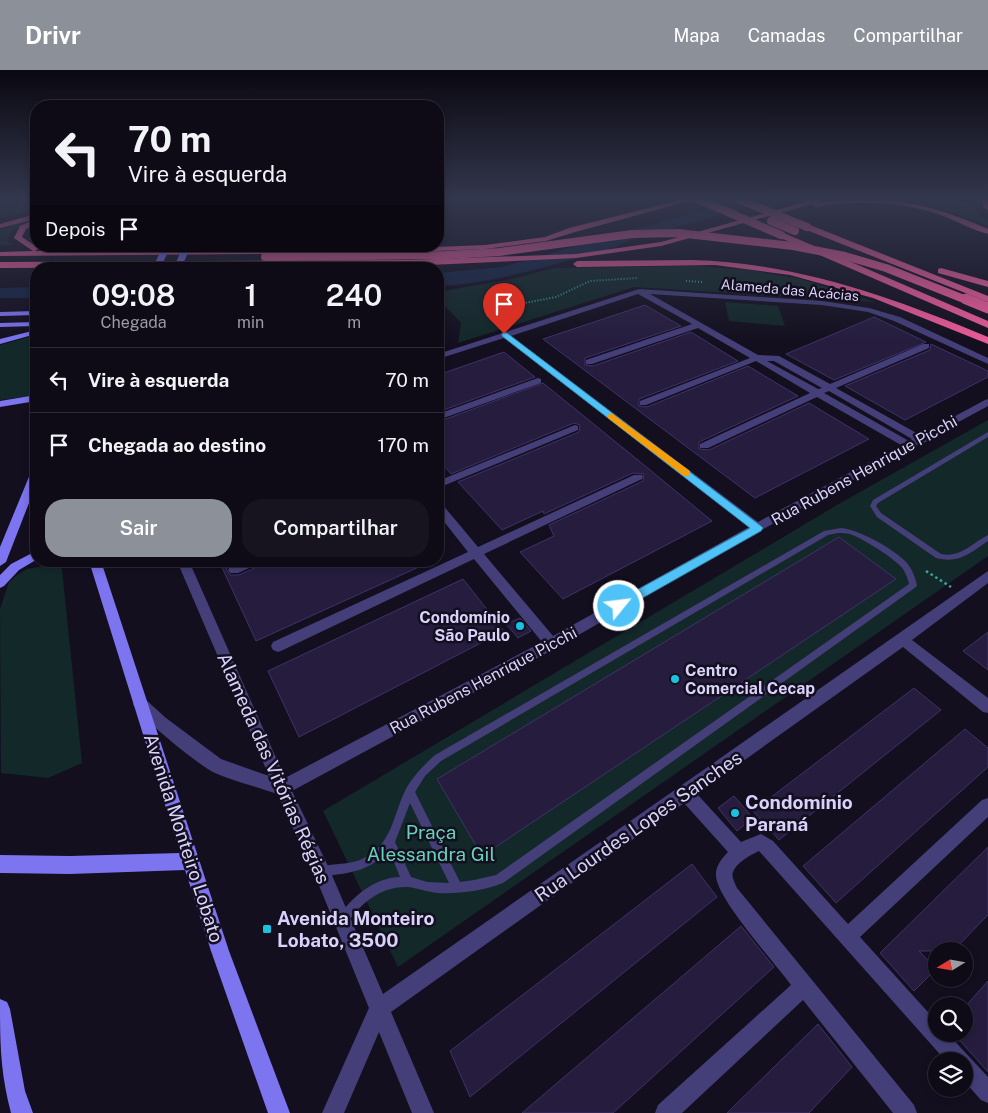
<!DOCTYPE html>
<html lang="pt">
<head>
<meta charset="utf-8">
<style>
	:root { --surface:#0e0b17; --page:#171420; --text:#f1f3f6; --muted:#9b9ba1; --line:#2e2b36; --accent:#8c9099 }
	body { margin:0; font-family:"Public Sans",sans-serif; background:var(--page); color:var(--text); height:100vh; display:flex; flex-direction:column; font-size:19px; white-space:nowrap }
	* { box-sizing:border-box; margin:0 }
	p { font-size:16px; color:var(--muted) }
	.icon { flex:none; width:28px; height:28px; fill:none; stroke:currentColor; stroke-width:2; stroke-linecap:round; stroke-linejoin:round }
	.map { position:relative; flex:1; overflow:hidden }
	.side { position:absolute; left:30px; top:192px; width:414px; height:305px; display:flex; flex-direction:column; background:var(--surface); border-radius:20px; box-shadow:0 2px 8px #0003,0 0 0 1px var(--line) }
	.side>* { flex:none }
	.guide { position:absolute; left:30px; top:30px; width:414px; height:152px; border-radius:20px; box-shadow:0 2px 8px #0003,0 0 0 1px var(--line); background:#0e0b17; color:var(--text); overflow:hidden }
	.needle { width:32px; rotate:259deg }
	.tools { position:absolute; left:928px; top:872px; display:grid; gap:10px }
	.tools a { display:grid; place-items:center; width:45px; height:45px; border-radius:50%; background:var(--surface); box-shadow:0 2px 8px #0003,0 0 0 1px var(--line); font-size:25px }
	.pin { position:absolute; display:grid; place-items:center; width:42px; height:42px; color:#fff; margin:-51px -21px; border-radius:50% 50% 50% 0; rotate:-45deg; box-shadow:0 0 5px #0007 }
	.pin .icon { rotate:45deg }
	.me { position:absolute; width:55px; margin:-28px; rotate:61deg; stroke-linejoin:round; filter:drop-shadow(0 0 4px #0008) }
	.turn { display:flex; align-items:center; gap:18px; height:105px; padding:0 15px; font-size:22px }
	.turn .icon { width:65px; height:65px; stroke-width:2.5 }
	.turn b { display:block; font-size:35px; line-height:42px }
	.then { display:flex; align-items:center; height:48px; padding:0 15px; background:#0003; gap:10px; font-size:19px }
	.eta { display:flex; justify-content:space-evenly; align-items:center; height:85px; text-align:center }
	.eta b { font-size:30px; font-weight:600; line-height:35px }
	.button { display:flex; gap:10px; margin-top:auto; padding:10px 15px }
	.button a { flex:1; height:58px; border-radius:20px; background:var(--accent); color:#fff; font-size:20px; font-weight:600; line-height:58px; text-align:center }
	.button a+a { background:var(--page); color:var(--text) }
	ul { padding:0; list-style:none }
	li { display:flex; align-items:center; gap:15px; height:65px; padding:0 15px; border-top:1px solid var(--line) }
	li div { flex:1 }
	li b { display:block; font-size:19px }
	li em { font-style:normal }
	header { display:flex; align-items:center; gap:30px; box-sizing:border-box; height:70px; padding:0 25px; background:var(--accent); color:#fff }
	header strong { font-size:24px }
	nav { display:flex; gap:28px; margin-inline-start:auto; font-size:18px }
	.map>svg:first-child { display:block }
</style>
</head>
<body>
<header>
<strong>Drivr</strong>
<nav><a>Mapa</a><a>Camadas</a><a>Compartilhar</a></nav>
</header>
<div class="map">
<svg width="988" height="1043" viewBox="0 0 988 1043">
	<rect width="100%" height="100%" fill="#130f1f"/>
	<g fill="#132829">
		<path d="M0 127H36V140L0 148Z"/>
		<path d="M883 127H979L983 139 975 137 981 146 988 150V156L939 137Z"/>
		<path d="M36 147V149L13 160 6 171 14 175H0V159Z"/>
		<path d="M696 196 749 200 800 209 875 232 634 217 458 273 461 253 444 235 438 234V222L512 209 554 198Z"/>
		<path d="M725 232 778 236 785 256 729 251Z"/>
		<path d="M36 265V324L24 327 0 330V275Z"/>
		<path d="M988 350V486L398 897 323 741 837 435Z"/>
		<path d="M55 494 62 499 82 693 48 708 1 703 0 539 9 512 17 505 27 499Z"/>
	</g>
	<g fill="#152544">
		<path d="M750 127H785L630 170C612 180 592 184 573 189 528 202 484 214 438 216V203L502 197Z"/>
		<path d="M36 217V228H0V218Z"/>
	</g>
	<g fill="#261d3e" stroke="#3f3268">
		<path d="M645 235 681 256 585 288V295L593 296 691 262 738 291 639 329V336L647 337 748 296 798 326 699 372V379L709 380 809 333 869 369 755 428 543 269Z"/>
		<path d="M874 247 926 272 834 310 786 284Z"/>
		<path d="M931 274 988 301V307L905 350 845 316 930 280Z"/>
		<path d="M504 282 535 307 438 342V305Z"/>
		<path d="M543 313 644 395 712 451 563 529 520 482 554 466 549 455 643 411 644 404 633 403 544 444 543 441 502 460 458 412 579 362 580 355 574 353 451 404 438 389V352Z"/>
		<path d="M839 467 896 509 482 786 437 709Z"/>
		<path d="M219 491H237L226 499 230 505H239L259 496 262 491H432L256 571Z"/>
		<path d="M463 509 504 561 299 667 268 601Z"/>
		<path d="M520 548 531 561 518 568 506 554Z"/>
		<path d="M988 562V600L963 581Z"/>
		<path d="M914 618 941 640 779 770 753 741Z"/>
		<path d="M965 659 988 678V697L836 833 803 796Z"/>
		<path d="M734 726 753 748 737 761 718 738Z"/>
		<path d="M988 777V845L953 881H919L936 899 914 921 880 883Z"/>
		<path d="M692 794 717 827 470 1027 450 981Z"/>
		<path d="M741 856 774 897 613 1043H522Z"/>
		<path d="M988 911V1002L954 964H964V938Z"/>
		<path d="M818 954 852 997 809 1043H727Z"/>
	</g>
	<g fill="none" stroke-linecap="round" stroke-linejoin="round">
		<g stroke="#3ba5a4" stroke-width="2" stroke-dasharray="1 2" stroke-linecap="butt">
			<path d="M941 127 974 137"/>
			<path d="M686 211 703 212"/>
			<path d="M502 254 500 245 509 236 556 227 590 211 638 208"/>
		</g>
		<path stroke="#3ba5a4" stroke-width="2.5" stroke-dasharray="2.5 3" stroke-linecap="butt" d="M926 501 951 517"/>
		<g fill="#443f79" fill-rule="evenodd">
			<path d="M988 362V367L878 433 876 436 881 443 941 484C961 488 972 473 988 465V471C970 483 959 494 936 488L877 447 870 436 873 430Z"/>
			<path d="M841 458C860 460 894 479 907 493 912 499 915 507 917 515L916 517 503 813C483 821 459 824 438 823 427 822 417 818 408 817 380 816 362 833 347 853L343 854 339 853 338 849 339 845C355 825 374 808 400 807L389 780C367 803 351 802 322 807L318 806 317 802 318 798C331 793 347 795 360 790 394 775 392 745 407 717 415 704 424 695 435 685L824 461ZM838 463C842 463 846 463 850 464 862 468 896 489 903 499 906 504 908 509 909 514L496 805 474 810 460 812 415 722 425 706 441 691 828 465ZM410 733 449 813 427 812 411 807 395 772Z"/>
		</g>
		<g fill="#443f79" fill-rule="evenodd">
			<path d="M639 219 822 231 869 238 900 247 988 288V294L894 251 868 242 822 235 650 224 758 285 779 286 830 314 923 274H929V278L836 318 920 365 985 330 988 329V336L927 369 926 372 921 373 743 470 556 578 292 721 328 796 383 924 988 501V513L912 570 988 628V643L983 642 903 577 697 724 741 772 761 764 773 771 848 854 982 730 988 728V747L860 867 936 951V964H948L988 1007V1033L981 1030 964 1011V991H946L759 781C750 785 736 793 733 802 731 807 735 813 737 818L914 1035 917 1043H893L803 930 682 1043H655L658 1035 791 915C775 893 717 829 716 806 715 797 722 788 728 782L684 733 391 942 434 1043H412L379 962 344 1043H322L369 938 316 808 277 724C256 716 231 711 211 701 198 694 138 646 133 634L135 629 140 628 145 629 166 648 221 689 269 706 177 491H189L285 708 542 572 474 489 283 580 278 582 273 580 271 576 273 572 468 482 438 444V433L442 434 478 477 634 405H642L643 407 642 409 484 484 553 566 749 457 504 268 438 289V284ZM638 224 692 254 586 290V294H592L698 258 750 288 640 331V335H646L756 291 810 323 700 374V378H708L817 327 901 375 758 452 511 266ZM767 291H774L822 318 818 319ZM829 321 912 369 909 371 824 323Z"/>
			<path d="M538 308 541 309V313L438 350V344Z"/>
			<path d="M575 355 578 356V360L438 418V411Z"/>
			<path d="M242 491H260L258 494 238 503H230L228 500 230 497Z"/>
		</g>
		<g fill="#7d74ef" fill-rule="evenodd">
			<path d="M36 241V245L0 246V242Z"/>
			<path d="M36 252V256L0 257V253Z"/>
			<path d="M438 254 442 256V262L438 264Z"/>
			<path d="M36 260V264L0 274V269Z"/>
			<path d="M36 325V331L0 337V331Z"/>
			<path d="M36 399V415L6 492 0 496V477L31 402Z"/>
			<path d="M36 481V490L19 500 4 516 0 518V505L11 494Z"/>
			<path d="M89 491H101L229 881 290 1043H268L211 881 185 800 70 804 0 803V785L70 786 180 783Z"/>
			<path d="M0 929 7 932 10 939 25 1021 33 1043H11C0 1001 0 972 0 929Z"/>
		</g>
		<g fill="#ed5b99" fill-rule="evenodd">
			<path d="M692 127H704L575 162 546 171 485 179 386 183 0 186V182L33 181 14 168 20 156 36 149V154L26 159 22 167 37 177 38 179 35 181 386 179 485 175 545 167 569 158Z"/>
			<path d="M818 127H828L816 133C880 122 929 133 988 159V164C972 160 957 151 941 145 899 131 859 130 815 137L812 134 661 176 576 188 408 196 0 198V192L408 190 576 184 661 172 788 137Z"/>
			<path d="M981 127H988V140L984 138Z"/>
			<path d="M32 145H35V149L0 158V154Z"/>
			<path d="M804 155H810L988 226V232L804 159Z"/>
			<path d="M778 163H784L988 251V258L778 167Z"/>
			<path d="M692 190C797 193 892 227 988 267V274L873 228 790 205 715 195 577 197 573 194 577 191Z"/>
			<path d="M941 198 988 211V217L938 203V199Z"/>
		</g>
		<defs>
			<path id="rail" d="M0 129 8 127"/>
		</defs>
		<use href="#rail" stroke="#19c2e0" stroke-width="3"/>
		<use href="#rail" stroke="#130f1f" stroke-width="2" stroke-dasharray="6" stroke-linecap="butt"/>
		<g stroke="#7d74ef" stroke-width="7">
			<path d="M156 199 167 176"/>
			<path d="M177 199 187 176"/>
		</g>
		<g stroke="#ed5b99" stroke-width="8">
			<path d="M693 127 781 165"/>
			<path d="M733 127 807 157"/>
			<path d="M771 151 795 161"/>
			<path d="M265 187 447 185 499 182 632 164 678 163 793 176 845 186 886 198 969 231"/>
		</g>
		<path stroke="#ed5b99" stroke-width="11" d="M966 229 988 238"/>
	</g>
	<linearGradient id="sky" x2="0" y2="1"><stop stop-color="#0a0811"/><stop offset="0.47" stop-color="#33374d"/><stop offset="1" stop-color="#33374d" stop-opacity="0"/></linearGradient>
	<rect width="988" height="273" fill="url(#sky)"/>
	<path fill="#4fc3f7" stroke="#337fa1" d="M502 263H507L761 456 763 458 761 461 623 539H615L613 536 615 532 750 458 502 266Z"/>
	<path fill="#f59e0b" d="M611 343 690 401V406H684L608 348 607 346Z"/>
	<g fill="#19c2e0" stroke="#130f1f" stroke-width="2">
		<circle cx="520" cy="556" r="5"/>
		<circle cx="675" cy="609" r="5"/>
		<circle cx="735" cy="743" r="5"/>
		<rect x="262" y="854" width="10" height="10" rx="2.5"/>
	</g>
	<g text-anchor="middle" stroke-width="5" stroke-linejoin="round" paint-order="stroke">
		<g font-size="14" fill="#d9d2fa" stroke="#130f1f">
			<text transform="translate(790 220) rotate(5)" y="5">Alameda das Acácias</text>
		</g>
		<g font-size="16" fill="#d9d2fa" stroke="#130f1f">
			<text transform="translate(864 400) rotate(-29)" y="6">Rua Rubens Henrique Picchi</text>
			<text transform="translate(483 610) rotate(-28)" y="6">Rua Rubens Henrique Picchi</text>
		</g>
		<g font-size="16" font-weight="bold" fill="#d9d2fa" stroke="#130f1f" text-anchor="end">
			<text x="510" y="553">Condomínio<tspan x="510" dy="18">São Paulo</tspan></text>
			<text x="685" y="606" text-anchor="start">Centro<tspan x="685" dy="18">Comercial Cecap</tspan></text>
		</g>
		<g font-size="19" fill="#d9d2fa" stroke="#130f1f">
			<text transform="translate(274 698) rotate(66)" y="7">Alameda das Vitórias Régias</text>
			<text transform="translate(638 756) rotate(-35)" y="7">Rua Lourdes Lopes Sanches</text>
			<text transform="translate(184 768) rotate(72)" y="7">Avenida Monteiro Lobato</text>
		</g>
		<g font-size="19" font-weight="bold" fill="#d9d2fa" stroke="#130f1f" text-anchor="start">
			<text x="745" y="739">Condomínio<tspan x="745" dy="22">Paraná</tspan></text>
			<text x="277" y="855">Avenida Monteiro<tspan x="277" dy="22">Lobato, 3500</tspan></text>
		</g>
		<g font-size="19" fill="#67d2bc" stroke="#130f1f">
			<text x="431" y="769">Praça<tspan x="431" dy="22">Alessandra Gil</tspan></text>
		</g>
	</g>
</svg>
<div class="tools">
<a><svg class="needle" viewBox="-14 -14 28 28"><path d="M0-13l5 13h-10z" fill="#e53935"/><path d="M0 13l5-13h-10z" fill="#9b9ba1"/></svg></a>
<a><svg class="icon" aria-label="search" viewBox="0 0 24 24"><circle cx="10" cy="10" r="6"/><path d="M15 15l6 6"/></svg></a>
<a><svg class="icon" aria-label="layers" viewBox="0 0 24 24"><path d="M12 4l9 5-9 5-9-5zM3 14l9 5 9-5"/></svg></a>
</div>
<div class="pin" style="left:504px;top:264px;background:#d93025"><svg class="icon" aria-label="arrive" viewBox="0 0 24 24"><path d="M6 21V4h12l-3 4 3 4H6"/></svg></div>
<svg class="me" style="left:619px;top:536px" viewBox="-20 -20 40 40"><circle r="17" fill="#4fc3f7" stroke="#fff" stroke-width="3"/><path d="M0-11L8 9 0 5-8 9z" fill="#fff"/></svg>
<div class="guide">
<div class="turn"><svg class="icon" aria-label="left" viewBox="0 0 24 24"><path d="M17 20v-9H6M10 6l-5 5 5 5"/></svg><div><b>70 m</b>Vire à esquerda</div></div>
<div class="then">Depois<svg class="icon" aria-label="arrive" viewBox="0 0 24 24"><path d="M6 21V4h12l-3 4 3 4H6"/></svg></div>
</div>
<section class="side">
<div class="eta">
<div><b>09:08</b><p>Chegada</p></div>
<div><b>1</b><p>min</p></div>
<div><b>240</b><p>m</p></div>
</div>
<ul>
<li><svg class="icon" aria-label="left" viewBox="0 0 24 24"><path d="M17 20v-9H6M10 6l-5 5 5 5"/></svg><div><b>Vire à esquerda</b></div><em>70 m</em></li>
<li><svg class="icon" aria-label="arrive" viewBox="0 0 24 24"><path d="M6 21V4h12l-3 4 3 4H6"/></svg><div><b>Chegada ao destino</b></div><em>170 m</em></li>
</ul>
<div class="button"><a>Sair</a><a>Compartilhar</a></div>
</section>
</div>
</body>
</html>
